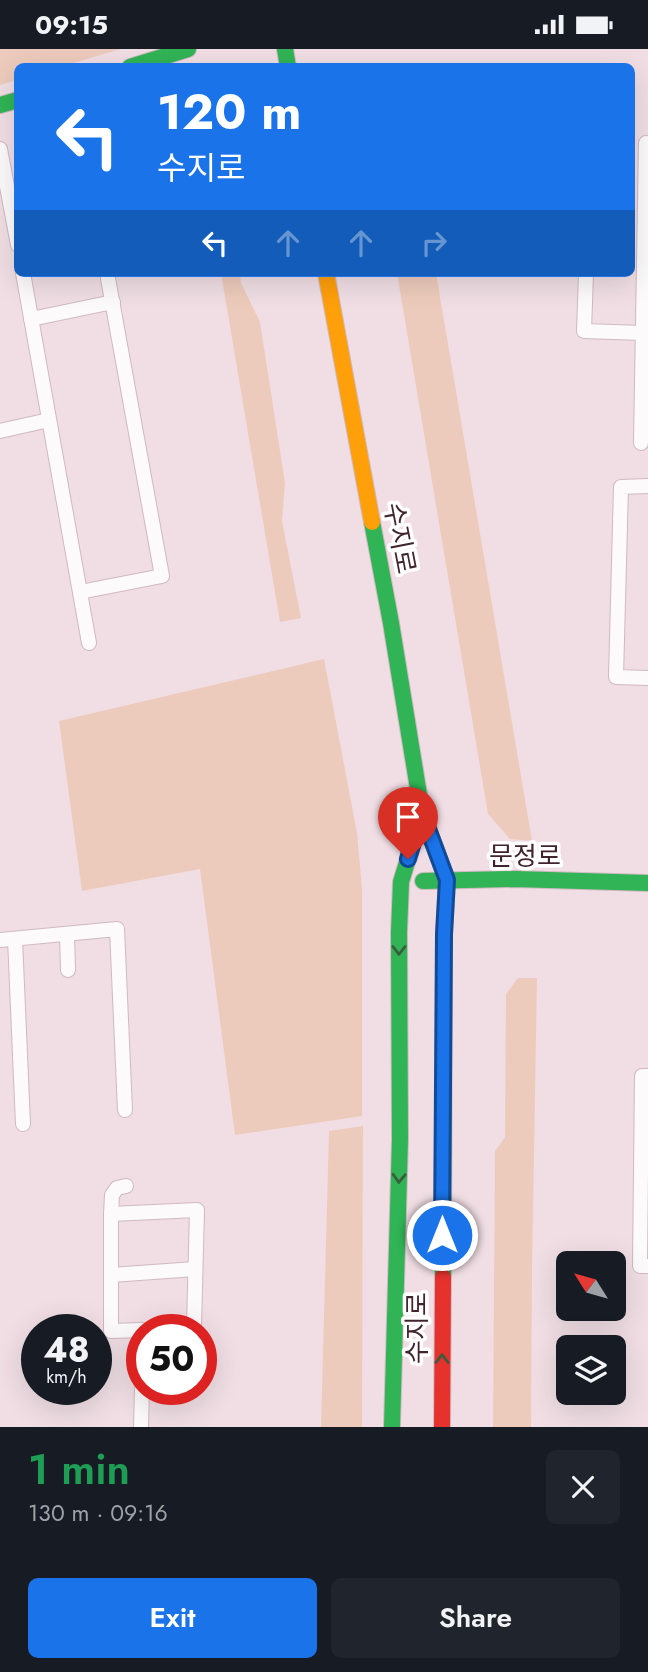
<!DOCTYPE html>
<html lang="en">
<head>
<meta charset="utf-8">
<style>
	:root { --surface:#171b24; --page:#20242c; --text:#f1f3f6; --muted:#9ea1a6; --accent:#1a73e8 }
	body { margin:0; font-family:Jost,"Noto Sans KR",sans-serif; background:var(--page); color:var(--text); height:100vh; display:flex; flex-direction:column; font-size:26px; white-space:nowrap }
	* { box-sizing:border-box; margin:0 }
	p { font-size:23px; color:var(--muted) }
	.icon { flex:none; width:38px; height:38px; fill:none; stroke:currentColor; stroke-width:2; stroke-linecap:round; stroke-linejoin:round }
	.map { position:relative; height:1378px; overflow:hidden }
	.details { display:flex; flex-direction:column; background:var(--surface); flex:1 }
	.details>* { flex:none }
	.hud { position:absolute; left:14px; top:14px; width:621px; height:214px; border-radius:10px; box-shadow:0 7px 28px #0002; background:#1a73e8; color:#fff; overflow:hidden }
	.needle { width:46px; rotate:307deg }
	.controls { position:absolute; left:556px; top:1202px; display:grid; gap:14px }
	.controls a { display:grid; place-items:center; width:70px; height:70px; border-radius:10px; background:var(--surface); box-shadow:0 7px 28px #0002; font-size:35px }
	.speed { position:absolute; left:21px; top:1265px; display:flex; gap:14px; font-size:35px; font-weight:700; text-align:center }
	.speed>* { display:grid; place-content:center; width:91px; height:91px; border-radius:50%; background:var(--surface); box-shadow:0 7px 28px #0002; line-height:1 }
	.speed small { font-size:18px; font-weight:400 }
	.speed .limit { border:10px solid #d22; background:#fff; color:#111 }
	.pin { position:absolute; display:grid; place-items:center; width:60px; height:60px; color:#fff; margin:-72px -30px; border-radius:50% 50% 50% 0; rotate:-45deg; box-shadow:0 0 7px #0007 }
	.pin .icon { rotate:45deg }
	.me { position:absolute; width:77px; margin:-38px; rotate:0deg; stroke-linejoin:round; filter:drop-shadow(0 0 5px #0008) }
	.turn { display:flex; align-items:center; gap:24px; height:147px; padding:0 28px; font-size:32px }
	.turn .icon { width:91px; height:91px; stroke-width:2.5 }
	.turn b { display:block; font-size:49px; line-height:60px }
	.lanes { display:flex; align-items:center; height:66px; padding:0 28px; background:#0003; justify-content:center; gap:35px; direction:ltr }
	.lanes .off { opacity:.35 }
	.round { display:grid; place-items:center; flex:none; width:74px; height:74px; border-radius:10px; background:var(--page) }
	.overview { display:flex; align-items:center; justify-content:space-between; height:119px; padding:0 28px }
	h1 { font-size:42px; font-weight:600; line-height:52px; color:#1e9e55 }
	.cta { display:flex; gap:14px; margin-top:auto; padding:14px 28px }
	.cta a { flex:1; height:80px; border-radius:10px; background:var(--accent); color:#fff; font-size:28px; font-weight:600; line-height:80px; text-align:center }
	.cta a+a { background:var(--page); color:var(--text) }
	.status { display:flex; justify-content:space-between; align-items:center; height:49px; padding:0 35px; background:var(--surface); direction:ltr }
	.status svg { height:19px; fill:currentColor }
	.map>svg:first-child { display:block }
</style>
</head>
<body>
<div class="status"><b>09:15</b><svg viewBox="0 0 49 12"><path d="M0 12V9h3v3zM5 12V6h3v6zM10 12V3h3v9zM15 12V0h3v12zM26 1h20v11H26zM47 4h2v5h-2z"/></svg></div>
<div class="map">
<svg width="648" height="1378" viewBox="0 0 648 1378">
	<rect width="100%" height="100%" fill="#f0dee4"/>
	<g fill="#edcbbc">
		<path d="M0 0H121L63 17 18 18 17 31 0 36Z"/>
		<path d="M221 224H240L241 234 260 273 285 434 282 472 301 569 280 573Z"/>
		<path d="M397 224H436L532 792 510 790 488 765Z"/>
		<path d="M324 610 357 784 362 840V1067L235 1086 200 820 82 842 59 672Z"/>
		<path d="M518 929H537L532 1222 531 1378H493L495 1102 505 1088 506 945Z"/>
		<path d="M363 1077 362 1378H321L329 1082Z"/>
	</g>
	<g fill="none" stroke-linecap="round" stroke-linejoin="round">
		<defs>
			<g id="lane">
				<path d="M0 100 18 196"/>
				<path d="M23 224 89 594"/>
				<path d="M586 224 584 282 643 284"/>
				<path d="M31 270 113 253"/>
				<path d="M0 382 49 371"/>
				<path d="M641 394 646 94"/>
				<path d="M648 437 621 438 616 628 648 629"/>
				<path d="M80 543 162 527 107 224"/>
				<path d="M67 885 68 921"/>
				<path d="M15 890 23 1075"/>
				<path d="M0 891 117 880 125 1061"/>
				<path d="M648 1027H642L640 1217H648"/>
				<path d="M111 1165 112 1146 117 1139 126 1137"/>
				<path d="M111 1226 195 1220"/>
				<path d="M142 1281 111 1282V1165L197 1161 194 1277 148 1281"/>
				<path d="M141 1378 142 1340"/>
			</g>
			<g id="fast">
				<path d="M285 0 288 18"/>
				<path d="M130 18 188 0"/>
				<path d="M0 56 18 51"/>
				<path d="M372 473 391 574 422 764 447 831 444 885 443 1228"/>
				<path d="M423 832 515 830 648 834"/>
				<path d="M392 1378 400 1090 399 883 401 833 422 764"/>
			</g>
			<path id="slow" d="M326 224 372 473"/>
			<path id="jam" d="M442 1378 443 1228"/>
		</defs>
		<use href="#lane" stroke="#d0b9c2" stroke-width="16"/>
		<use href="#fast" stroke="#d0b9c2" stroke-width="18"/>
		<use href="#slow" stroke="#d0b9c2" stroke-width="18"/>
		<use href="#jam" stroke="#d0b9c2" stroke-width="18"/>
		<use href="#lane" stroke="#fdfafb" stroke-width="14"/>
		<use href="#fast" stroke="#30b455" stroke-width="16"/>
		<use href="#slow" stroke="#ff9f0a" stroke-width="16"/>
		<use href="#jam" stroke="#e5322d" stroke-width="16"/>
	</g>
	<defs><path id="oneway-chevron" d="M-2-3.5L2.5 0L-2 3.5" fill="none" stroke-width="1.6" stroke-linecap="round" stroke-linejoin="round" transform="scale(1.75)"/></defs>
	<g stroke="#3a5d3e">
		<use href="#oneway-chevron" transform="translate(399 901) rotate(90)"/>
		<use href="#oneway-chevron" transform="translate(399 1129) rotate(92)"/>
		<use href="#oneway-chevron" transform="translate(442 1310) rotate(-90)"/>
	</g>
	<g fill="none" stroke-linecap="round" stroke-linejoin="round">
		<defs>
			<path id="route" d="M408 810 422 764 447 831 444 885 442 1186"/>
		</defs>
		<use href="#route" stroke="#114b97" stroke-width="18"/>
		<use href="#route" stroke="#1a73e8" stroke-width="12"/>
	</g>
	<g text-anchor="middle" stroke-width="7" stroke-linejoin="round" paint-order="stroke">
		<g font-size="26" fill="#41232e" stroke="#fff">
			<text transform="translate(400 489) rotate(79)" y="9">수지로</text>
			<text x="525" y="816">문정로</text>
			<text transform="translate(417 1279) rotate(-90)" y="9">수지로</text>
		</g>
	</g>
</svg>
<div class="controls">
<a><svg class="needle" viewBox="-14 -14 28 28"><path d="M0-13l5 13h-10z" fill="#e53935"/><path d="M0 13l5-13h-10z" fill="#9ea1a6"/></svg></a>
<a><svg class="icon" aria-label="layers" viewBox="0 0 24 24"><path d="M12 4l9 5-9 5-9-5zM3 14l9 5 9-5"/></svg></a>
</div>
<div class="speed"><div>48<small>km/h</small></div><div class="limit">50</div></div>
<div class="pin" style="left:408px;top:810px;background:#d93025"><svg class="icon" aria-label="arrive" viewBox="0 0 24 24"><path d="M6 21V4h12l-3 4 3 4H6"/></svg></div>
<svg class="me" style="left:442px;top:1186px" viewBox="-20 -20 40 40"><circle r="17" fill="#1a73e8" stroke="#fff" stroke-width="3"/><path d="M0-11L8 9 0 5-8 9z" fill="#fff"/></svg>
<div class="hud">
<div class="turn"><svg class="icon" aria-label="left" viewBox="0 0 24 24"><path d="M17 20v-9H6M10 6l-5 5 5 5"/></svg><div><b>120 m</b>수지로</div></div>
<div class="lanes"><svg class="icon" aria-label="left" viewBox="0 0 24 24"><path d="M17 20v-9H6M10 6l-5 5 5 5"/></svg><svg class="icon off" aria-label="ahead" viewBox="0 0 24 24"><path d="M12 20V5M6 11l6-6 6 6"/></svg><svg class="icon off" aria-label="ahead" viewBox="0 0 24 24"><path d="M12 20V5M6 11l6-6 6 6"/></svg><svg class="icon off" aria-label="right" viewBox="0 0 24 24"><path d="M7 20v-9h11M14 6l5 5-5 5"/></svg></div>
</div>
</div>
<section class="details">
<div class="overview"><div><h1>1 min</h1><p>130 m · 09:16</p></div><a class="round"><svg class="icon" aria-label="close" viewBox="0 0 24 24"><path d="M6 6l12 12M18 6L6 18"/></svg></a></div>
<div class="cta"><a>Exit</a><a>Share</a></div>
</section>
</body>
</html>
